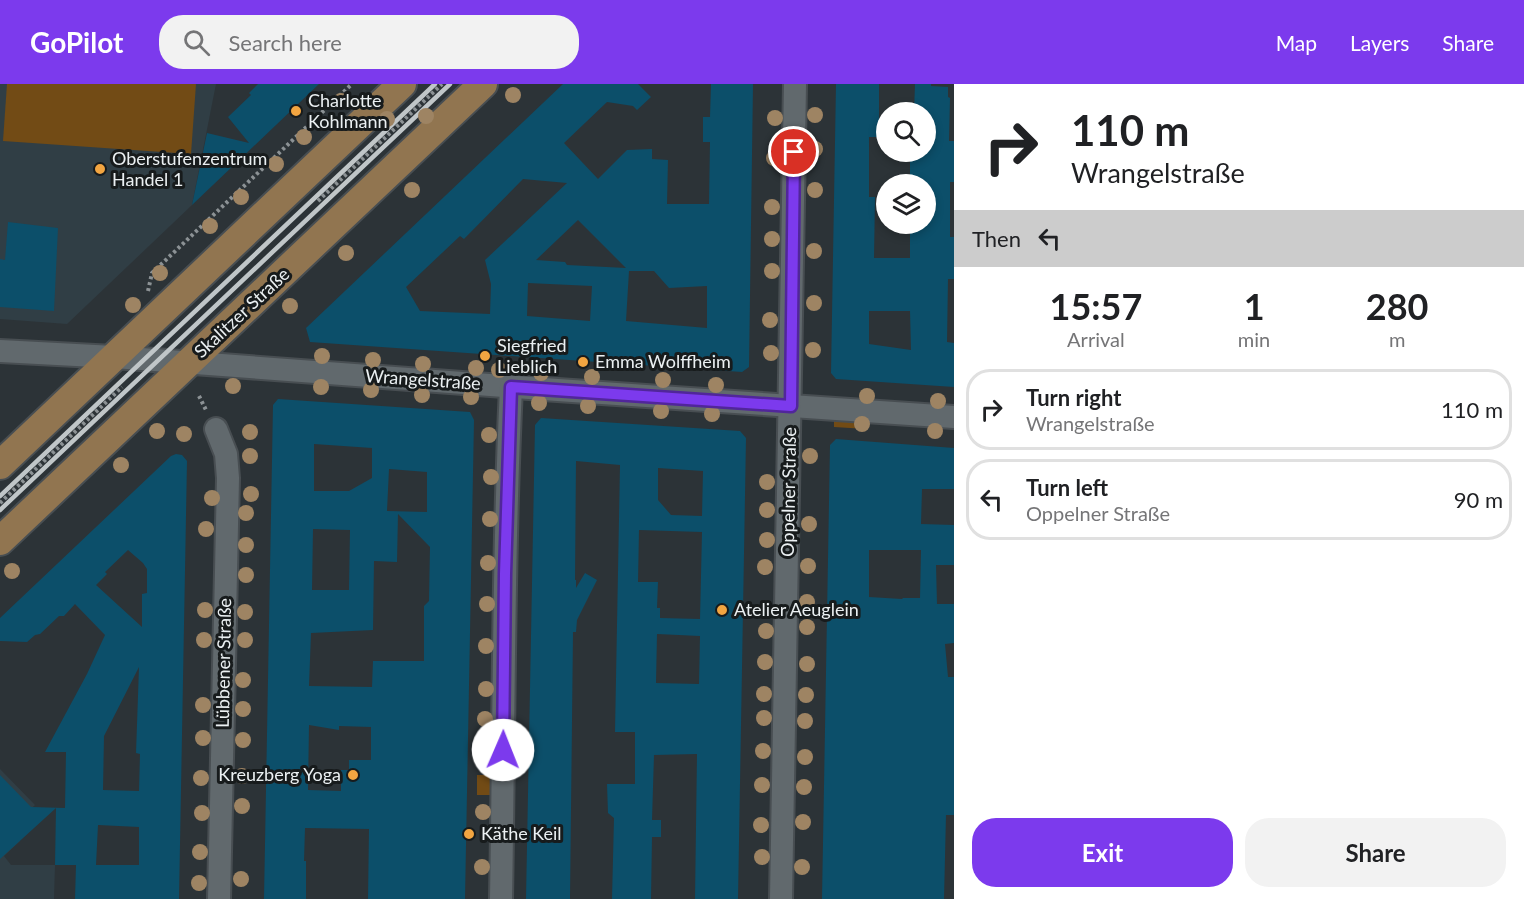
<!DOCTYPE html>
<html lang="en">
<head>
<meta charset="utf-8">
<style>
	:root { --surface:#fff; --page:#f2f2f2; --text:#202124; --muted:#757577; --line:#e0e0e0; --accent:#7c3aed }
	body { margin:0; font-family:Lato,sans-serif; background:var(--page); color:var(--text); height:100vh; display:flex; flex-direction:column; font-size:22px; white-space:nowrap }
	* { box-sizing:border-box; margin:0 }
	p { font-size:20px; color:var(--muted) }
	.icon { flex:none; width:33px; height:33px; fill:none; stroke:currentColor; stroke-width:2; stroke-linecap:round; stroke-linejoin:round }
	.map { position:relative; flex:1; overflow:hidden }
	.drawer { display:flex; flex-direction:column; background:var(--surface); width:570px }
	.drawer>* { flex:none }
	.guide { background:#fff; color:var(--text); overflow:hidden }
	.buttons { position:absolute; left:876px; top:18px; display:grid; gap:12px }
	.buttons a { display:grid; place-items:center; width:60px; height:60px; border-radius:50%; background:var(--surface); box-shadow:0 3px 9px #0003; font-size:30px }
	.pin { position:absolute; display:grid; place-items:center; width:51px; height:51px; color:#fff; margin:-26px; border:3px solid #fff; border-radius:50%; box-shadow:0 2px 6px #0007 }
	.me { position:absolute; width:66px; margin:-33px; rotate:1deg; stroke-linejoin:round; filter:drop-shadow(0 0 4px #0008) }
	.turn { display:flex; align-items:center; gap:21px; height:126px; padding:0 18px; font-size:27px }
	.turn .icon { width:78px; height:78px; stroke-width:2.5 }
	.turn b { display:block; font-size:42px; line-height:51px }
	.then { display:flex; align-items:center; height:57px; padding:0 18px; background:#0003; gap:12px; font-size:22px }
	.eta { display:flex; justify-content:space-evenly; align-items:center; height:102px; text-align:center }
	.eta b { font-size:36px; font-weight:700; line-height:42px }
	.cta { display:flex; gap:12px; margin-top:auto; padding:12px 18px }
	.cta a { flex:1; height:69px; border-radius:24px; background:var(--accent); color:#fff; font-size:24px; font-weight:700; line-height:69px; text-align:center }
	.cta a+a { background:var(--page); color:var(--text) }
	ul { padding:0; list-style:none }
	li { display:flex; align-items:center; gap:18px; height:81px; margin:0 12px 9px; padding:0 6px; border:3px solid var(--line); border-radius:24px }
	li div { flex:1 }
	li b { display:block; font-size:22px }
	li em { font-style:normal }
	header { display:flex; align-items:center; gap:36px; box-sizing:border-box; height:84px; padding:0 30px; background:var(--accent); color:#fff }
	header strong { font-size:28px }
	nav { display:flex; gap:33px; margin-inline-start:auto; font-size:21px }
	.search { width:420px; height:54px; background:var(--page); display:flex; align-items:center; gap:15px; box-sizing:border-box; padding:0 21px; border-radius:24px; color:var(--muted); font-size:22px }
	main { display:flex; flex:1; min-height:0 }
	.map>svg:first-child { display:block }
</style>
</head>
<body>
<header>
<strong>GoPilot</strong>
<div class="search"><svg class="icon" aria-label="search" viewBox="0 0 24 24"><circle cx="10" cy="10" r="6"/><path d="M15 15l6 6"/></svg>Search here</div>
<nav><a>Map</a><a>Layers</a><a>Share</a></nav>
</header>
<main>
<div class="map">
<svg width="954" height="815" viewBox="0 0 954 815">
	<rect width="100%" height="100%" fill="#2c3337"/>
	<g fill="#303e45">
		<path d="M0 0H216L192 121 67 240 0 235Z"/>
		<path d="M0 685 35 721 11 744 20 757 4 772 11 781H55L54 815H0Z"/>
	</g>
	<g fill="#724b15">
		<path d="M7 0H196L191 70 3 57Z"/>
		<path d="M834 335 867 338 866 345 834 343Z"/>
		<rect x="477" y="691" width="14" height="20"/>
	</g>
	<g fill="#0c4f6a" fill-rule="evenodd">
		<path d="M258 0H319L192 121 207 49 249 59 228 33 251 11 249 9Z"/>
		<path d="M563 0H638L651 13 637 26 633 22 607 18 564 59 598 95 627 66 652 65V75L668 76 667 120H709L710 58H703V33H710L711 0H753L749 283 742 288 310 258 306 244ZM523 95 567 99 485 176 491 200 490 230 420 227 406 203 460 152 464 155ZM578 136 626 184 567 181 565 178 536 176ZM629 187H654L669 204 707 202V244L626 237ZM528 199 592 202 590 237 527 232Z"/>
		<path d="M836 0H879V53H869V113H875L874 174H910V140H926V100H910V68H926V28H914L915 0H931V2L948 3V13L950 14 949 57H954V98H950V153H954V195H948L947 258 954 259V303L836 295 831 289ZM869 227H910L911 266 869 260Z"/>
		<path d="M8 138 58 144 54 227 0 223V175L5 176Z"/>
		<path d="M278 315 470 328 474 336 465 815H368L369 745 305 744 304 777H306V815H264L273 321ZM314 360 372 364V394L349 407H314ZM389 385 427 388V428L387 427ZM398 430 430 463 429 517 424 522V577H373L372 603 309 602 311 549 373 546 374 477 397 478ZM313 445 350 446 349 506H312ZM309 641 339 646V642L371 643V676H349V686H341V707L308 706Z"/>
		<path d="M541 334 740 347 746 354 738 815H695L697 670 654 671 652 736H661V753H652L651 815H612L614 734 608 729 607 700H635V648H615L620 381 576 377 575 496H576V504L585 489 597 496 577 536 576 548H573L570 815H526L535 341ZM658 384 703 387 702 432 671 431 658 416ZM639 446 702 448 700 535 660 534V524H657L658 498H638ZM657 550 700 552 699 600 656 599Z"/>
		<path d="M836 355 954 364V405H922L921 440 954 441V481H936L937 520H954V559L945 560 948 593H954V731H946L944 815H822L830 361ZM869 466H921L920 514H903L902 515 869 513Z"/>
		<path d="M176 370 182 371 187 377 179 815H75L76 781H55L56 724 0 775V691L31 723 65 724 66 668H45L87 590 105 551 75 520 64 532H59L40 550 35 551 27 558 0 557V534L171 372ZM128 466 143 479 147 485V509L142 510V543L96 501 107 490 105 488ZM139 583 136 669 140 670 139 707 103 706 104 652ZM98 741 139 743V781H96Z"/>
	</g>
	<g fill="none" stroke-linecap="round" stroke-linejoin="round">
		<defs>
			<g id="minor">
				<path d="M0 267 114 273 543 305 954 333"/>
				<path d="M216 345 226 370 228 394 219 815"/>
				<path d="M501 815C504 644 503 474 511 303"/>
				<path d="M781 815 795 0"/>
			</g>
			<g id="major">
				<path d="M0 381 402 0"/>
				<path d="M0 457 483 0"/>
			</g>
		</defs>
		<use href="#minor" stroke="#484e52" stroke-width="26"/>
		<use href="#major" stroke="#484e52" stroke-width="32"/>
		<g stroke="#8c9295" stroke-width="4" stroke-dasharray="3 3" stroke-linecap="butt">
			<path d="M318 117 442 0"/>
			<path d="M148 207 152 189 352 0"/>
			<path d="M199 312 207 328"/>
			<path d="M0 419 122 303"/>
		</g>
		<use href="#minor" stroke="#61696d" stroke-width="22"/>
		<use href="#major" stroke="#917550" stroke-width="28"/>
		<g stroke="#c0c6c8" stroke-width="4.5">
			<path d="M0 412 435 0"/>
			<path d="M0 426 450 0"/>
		</g>
	</g>
	<g fill="#9e8463">
		<circle cx="513" cy="11" r="8"/>
		<circle cx="341" cy="17" r="8"/>
		<circle cx="815" cy="31" r="8"/>
		<circle cx="426" cy="32" r="8"/>
		<circle cx="775" cy="34" r="8"/>
		<circle cx="387" cy="35" r="8"/>
		<circle cx="304" cy="53" r="8"/>
		<circle cx="815" cy="65" r="8"/>
		<circle cx="774" cy="74" r="8"/>
		<circle cx="276" cy="80" r="8"/>
		<circle cx="412" cy="106" r="8"/>
		<circle cx="815" cy="106" r="8"/>
		<circle cx="241" cy="113" r="8"/>
		<circle cx="772" cy="123" r="8"/>
		<circle cx="210" cy="142" r="8"/>
		<circle cx="772" cy="155" r="8"/>
		<circle cx="814" cy="167" r="8"/>
		<circle cx="346" cy="169" r="8"/>
		<circle cx="772" cy="187" r="8"/>
		<circle cx="160" cy="189" r="8"/>
		<circle cx="814" cy="219" r="8"/>
		<circle cx="133" cy="221" r="8"/>
		<circle cx="290" cy="222" r="8"/>
		<circle cx="770" cy="236" r="8"/>
		<circle cx="813" cy="266" r="8"/>
		<circle cx="771" cy="269" r="8"/>
		<circle cx="322" cy="272" r="8"/>
		<circle cx="373" cy="276" r="8"/>
		<circle cx="423" cy="280" r="8"/>
		<circle cx="476" cy="284" r="8"/>
		<circle cx="499" cy="286" r="8"/>
		<circle cx="541" cy="289" r="8"/>
		<circle cx="592" cy="293" r="8"/>
		<circle cx="663" cy="296" r="8"/>
		<circle cx="716" cy="301" r="8"/>
		<circle cx="233" cy="302" r="8"/>
		<circle cx="321" cy="303" r="8"/>
		<circle cx="371" cy="306" r="8"/>
		<circle cx="422" cy="311" r="8"/>
		<circle cx="867" cy="312" r="8"/>
		<circle cx="471" cy="313" r="8"/>
		<circle cx="938" cy="317" r="8"/>
		<circle cx="539" cy="319" r="8"/>
		<circle cx="588" cy="322" r="8"/>
		<circle cx="661" cy="327" r="8"/>
		<circle cx="712" cy="330" r="8"/>
		<circle cx="862" cy="340" r="8"/>
		<circle cx="157" cy="347" r="8"/>
		<circle cx="935" cy="347" r="8"/>
		<circle cx="250" cy="348" r="8"/>
		<circle cx="184" cy="350" r="8"/>
		<circle cx="489" cy="351" r="8"/>
		<circle cx="250" cy="372" r="8"/>
		<circle cx="810" cy="372" r="8"/>
		<circle cx="121" cy="381" r="8"/>
		<circle cx="491" cy="393" r="8"/>
		<circle cx="767" cy="398" r="8"/>
		<circle cx="251" cy="410" r="8"/>
		<circle cx="212" cy="414" r="8"/>
		<circle cx="767" cy="426" r="8"/>
		<circle cx="246" cy="429" r="8"/>
		<circle cx="490" cy="435" r="8"/>
		<circle cx="809" cy="440" r="8"/>
		<circle cx="206" cy="445" r="8"/>
		<circle cx="767" cy="456" r="8"/>
		<circle cx="246" cy="461" r="8"/>
		<circle cx="488" cy="479" r="8"/>
		<circle cx="808" cy="482" r="8"/>
		<circle cx="765" cy="483" r="8"/>
		<circle cx="12" cy="487" r="8"/>
		<circle cx="246" cy="491" r="8"/>
		<circle cx="807" cy="518" r="8"/>
		<circle cx="487" cy="520" r="8"/>
		<circle cx="205" cy="526" r="8"/>
		<circle cx="245" cy="528" r="8"/>
		<circle cx="807" cy="543" r="8"/>
		<circle cx="766" cy="547" r="8"/>
		<circle cx="204" cy="556" r="8"/>
		<circle cx="245" cy="556" r="8"/>
		<circle cx="486" cy="562" r="8"/>
		<circle cx="765" cy="578" r="8"/>
		<circle cx="807" cy="580" r="8"/>
		<circle cx="243" cy="596" r="8"/>
		<circle cx="486" cy="605" r="8"/>
		<circle cx="764" cy="610" r="8"/>
		<circle cx="806" cy="611" r="8"/>
		<circle cx="203" cy="621" r="8"/>
		<circle cx="243" cy="625" r="8"/>
		<circle cx="764" cy="634" r="8"/>
		<circle cx="485" cy="635" r="8"/>
		<circle cx="805" cy="637" r="8"/>
		<circle cx="203" cy="654" r="8"/>
		<circle cx="243" cy="656" r="8"/>
		<circle cx="763" cy="667" r="8"/>
		<circle cx="805" cy="673" r="8"/>
		<circle cx="484" cy="674" r="8"/>
		<circle cx="242" cy="692" r="8"/>
		<circle cx="201" cy="694" r="8"/>
		<circle cx="762" cy="701" r="8"/>
		<circle cx="804" cy="703" r="8"/>
		<circle cx="242" cy="722" r="8"/>
		<circle cx="483" cy="728" r="8"/>
		<circle cx="202" cy="729" r="8"/>
		<circle cx="803" cy="738" r="8"/>
		<circle cx="761" cy="741" r="8"/>
		<circle cx="200" cy="768" r="8"/>
		<circle cx="762" cy="773" r="8"/>
		<circle cx="482" cy="783" r="8"/>
		<circle cx="802" cy="783" r="8"/>
		<circle cx="241" cy="795" r="8"/>
		<circle cx="199" cy="799" r="8"/>
	</g>
	<g fill="none" stroke-linecap="round" stroke-linejoin="round">
		<defs>
			<path id="route" d="M503 666 505 490 511 303 791 322 794 68"/>
		</defs>
		<use href="#route" stroke="#51269a" stroke-width="15"/>
		<use href="#route" stroke="#7c3aed" stroke-width="10"/>
	</g>
	<g fill="#f2a541" stroke="#171b1c" stroke-width="2">
		<circle cx="296" cy="27" r="6"/>
		<circle cx="100" cy="85" r="6"/>
		<circle cx="485" cy="272" r="6"/>
		<circle cx="583" cy="278" r="6"/>
		<circle cx="722" cy="526" r="6"/>
		<circle cx="353" cy="691" r="6"/>
		<circle cx="469" cy="750" r="6"/>
	</g>
	<g text-anchor="middle" stroke-width="6" stroke-linejoin="round" paint-order="stroke">
		<g font-size="18" fill="#ebf0f2" stroke="#171b1c" text-anchor="start">
			<text x="308" y="23">Charlotte<tspan x="308" dy="21">Kohlmann</tspan></text>
			<text x="112" y="81">Oberstufenzentrum<tspan x="112" dy="21">Handel 1</tspan></text>
			<text x="497" y="268">Siegfried<tspan x="497" dy="21">Lieblich</tspan></text>
			<text x="595" y="284">Emma Wolffheim</text>
			<text x="734" y="532">Atelier Aeuglein</text>
			<text x="341" y="697" text-anchor="end">Kreuzberg Yoga</text>
			<text x="481" y="756">Käthe Keil</text>
		</g>
		<g font-size="18" fill="#ebf0f2" stroke="#171b1c">
			<text transform="translate(242 229) rotate(-43)" y="6">Skalitzer Straße</text>
			<text transform="translate(423 296) rotate(4)" y="6">Wrangelstraße</text>
			<text transform="translate(789 408) rotate(-89)" y="6">Oppelner Straße</text>
			<text transform="translate(224 579) rotate(-89)" y="6">Lübbener Straße</text>
		</g>
	</g>
</svg>
<div class="buttons">
<a><svg class="icon" aria-label="search" viewBox="0 0 24 24"><circle cx="10" cy="10" r="6"/><path d="M15 15l6 6"/></svg></a>
<a><svg class="icon" aria-label="layers" viewBox="0 0 24 24"><path d="M12 4l9 5-9 5-9-5zM3 14l9 5 9-5"/></svg></a>
</div>
<div class="pin" style="left:794px;top:68px;background:#d93025"><svg class="icon" aria-label="arrive" viewBox="0 0 24 24"><path d="M6 21V4h12l-3 4 3 4H6"/></svg></div>
<svg class="me" style="left:503px;top:666px" viewBox="-20 -20 40 40"><circle r="19" fill="#fff"/><path d="M0-13L10 11 0 6-10 11z" fill="#7c3aed"/></svg>
</div>
<section class="drawer">
<div class="guide">
<div class="turn"><svg class="icon" aria-label="right" viewBox="0 0 24 24"><path d="M7 20v-9h11M14 6l5 5-5 5"/></svg><div><b>110 m</b>Wrangelstraße</div></div>
<div class="then">Then<svg class="icon" aria-label="left" viewBox="0 0 24 24"><path d="M17 20v-9H6M10 6l-5 5 5 5"/></svg></div>
</div>
<div class="eta">
<div><b>15:57</b><p>Arrival</p></div>
<div><b>1</b><p>min</p></div>
<div><b>280</b><p>m</p></div>
</div>
<ul>
<li><svg class="icon" aria-label="right" viewBox="0 0 24 24"><path d="M7 20v-9h11M14 6l5 5-5 5"/></svg><div><b>Turn right</b><p>Wrangelstraße</p></div><em>110 m</em></li>
<li><svg class="icon" aria-label="left" viewBox="0 0 24 24"><path d="M17 20v-9H6M10 6l-5 5 5 5"/></svg><div><b>Turn left</b><p>Oppelner Straße</p></div><em>90 m</em></li>
</ul>
<div class="cta"><a>Exit</a><a>Share</a></div>
</section>
</main>
</body>
</html>
